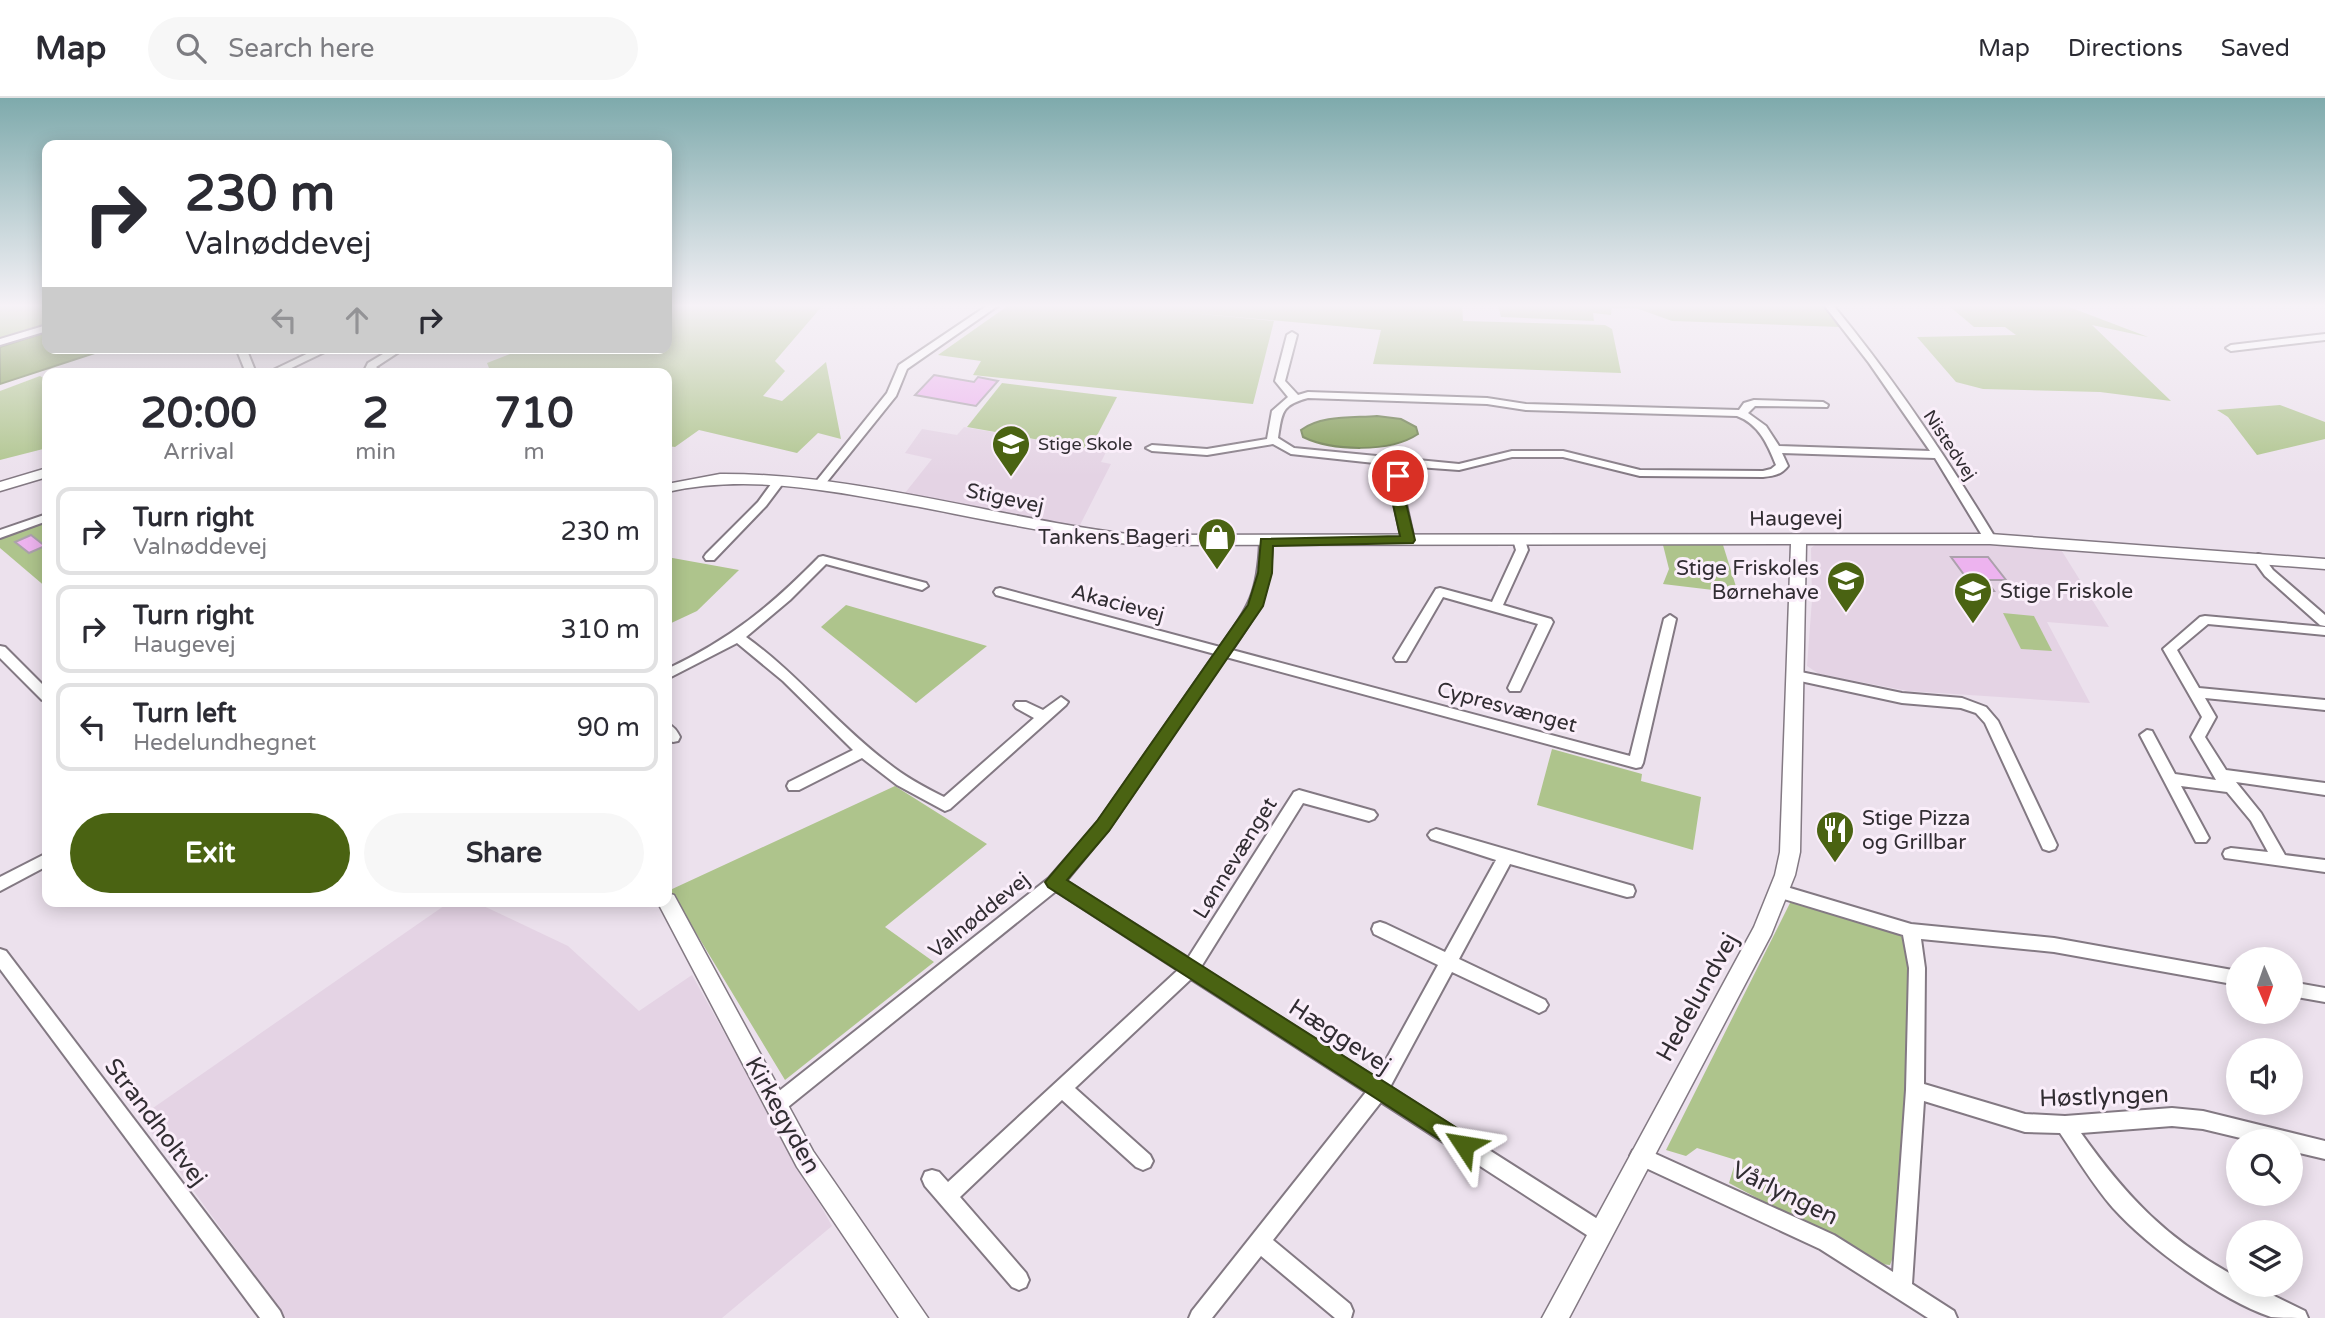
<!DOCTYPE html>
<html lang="en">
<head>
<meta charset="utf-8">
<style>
	:root { --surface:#fff; --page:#f7f7f7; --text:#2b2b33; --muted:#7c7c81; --line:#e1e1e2; --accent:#4a6312 }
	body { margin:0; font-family:"Varela Round",sans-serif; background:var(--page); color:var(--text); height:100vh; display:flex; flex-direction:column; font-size:26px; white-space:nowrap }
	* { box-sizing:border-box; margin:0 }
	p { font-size:23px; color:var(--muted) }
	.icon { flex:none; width:38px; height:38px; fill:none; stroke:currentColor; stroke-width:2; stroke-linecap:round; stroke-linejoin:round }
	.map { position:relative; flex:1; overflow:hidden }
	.panel { position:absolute; left:42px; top:270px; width:630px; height:539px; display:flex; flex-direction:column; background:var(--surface); border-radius:14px; box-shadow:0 4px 18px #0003 }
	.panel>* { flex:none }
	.guide { position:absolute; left:42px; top:42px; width:630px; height:214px; border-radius:14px; box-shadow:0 4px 18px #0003; background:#fff; color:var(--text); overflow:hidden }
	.needle { width:46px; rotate:178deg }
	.tools { position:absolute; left:2226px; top:849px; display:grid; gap:14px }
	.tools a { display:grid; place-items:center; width:77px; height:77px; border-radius:50%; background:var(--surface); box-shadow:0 4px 18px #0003; font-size:35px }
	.pin { position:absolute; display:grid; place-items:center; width:60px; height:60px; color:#fff; margin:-30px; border:4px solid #fff; border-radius:50%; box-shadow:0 2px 7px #0007 }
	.me { position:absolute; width:77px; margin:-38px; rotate:303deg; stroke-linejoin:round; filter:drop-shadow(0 0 5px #0008) }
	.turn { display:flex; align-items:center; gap:24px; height:147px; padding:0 28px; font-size:32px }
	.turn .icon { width:91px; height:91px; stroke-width:2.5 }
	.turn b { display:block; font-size:49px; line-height:60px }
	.lanes { display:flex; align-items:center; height:66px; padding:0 28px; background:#0003; justify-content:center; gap:35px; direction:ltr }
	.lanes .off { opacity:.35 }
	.eta { display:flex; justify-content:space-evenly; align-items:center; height:119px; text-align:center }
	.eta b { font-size:42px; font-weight:700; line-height:49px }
	.button { display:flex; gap:14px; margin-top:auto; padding:14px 28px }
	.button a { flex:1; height:80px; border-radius:42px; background:var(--accent); color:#fff; font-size:28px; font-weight:700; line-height:80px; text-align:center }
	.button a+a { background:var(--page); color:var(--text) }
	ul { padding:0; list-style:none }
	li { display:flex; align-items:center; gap:21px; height:88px; margin:0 14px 10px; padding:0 14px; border:4px solid var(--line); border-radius:14px }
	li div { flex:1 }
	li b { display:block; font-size:26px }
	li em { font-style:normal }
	header { display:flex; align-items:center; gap:42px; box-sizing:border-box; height:98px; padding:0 35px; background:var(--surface); border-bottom:2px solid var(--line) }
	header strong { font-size:33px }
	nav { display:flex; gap:38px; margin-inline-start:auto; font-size:24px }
	.search { width:490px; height:63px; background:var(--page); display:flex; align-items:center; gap:18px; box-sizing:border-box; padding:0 24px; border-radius:38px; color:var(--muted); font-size:26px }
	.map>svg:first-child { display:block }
</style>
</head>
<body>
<header>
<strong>Map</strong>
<div class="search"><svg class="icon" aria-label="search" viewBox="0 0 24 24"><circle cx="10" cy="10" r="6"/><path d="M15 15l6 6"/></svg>Search here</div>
<nav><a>Map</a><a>Directions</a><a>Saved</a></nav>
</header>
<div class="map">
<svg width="2325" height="1220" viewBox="0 0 2325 1220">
	<rect width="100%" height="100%" fill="#ece1ed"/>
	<g fill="#e4d3e4">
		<path d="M964 329 1106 354 1101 364 1111 366 1079 429 905 395 932 361 905 355 922 331 957 337Z"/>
		<path d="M1815 447H2003L2060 450 2109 529 2047 524 2090 605 1908 593 1819 576 1807 568 1812 502 1811 450Z"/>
		<path d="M451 803H473L568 848 639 913 692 877 832 1128 722 1220H286L140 1019Z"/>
	</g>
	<g fill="#aec48c">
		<path d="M0 207H47V227L0 242Z"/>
		<path d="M667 207H823L775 263 785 273 763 298 782 303 826 264 841 341 818 335 797 355 699 332 675 349 667 348V275H491L487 265 525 250H667Z"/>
		<path d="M1009 207H1462L1463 223 1605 227 1612 231 1621 275 1373 266 1381 232 1169 213 1274 223 1253 306 973 277 981 263 938 257Z"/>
		<path d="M1498 207H1823L1841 229 1672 223 1636 210H1612L1611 217 1593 215 1594 223 1501 219Z"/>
		<path d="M1948 207H2064L2148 239 2092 227 2171 303 2100 294 1983 291 1956 284 1917 239 2016 237 2005 229H1974Z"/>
		<path d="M40 278 47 282V350L0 362V293Z"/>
		<path d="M1002 285 1117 299 1090 351 967 329Z"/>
		<path d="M2280 307 2325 324V341L2257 357 2228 319 2217 312Z"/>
		<path d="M43 424 47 427V490L0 450V439Z"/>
		<path d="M1663 447H1723L1738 495 1663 486 1669 471Z"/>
		<path d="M667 459 739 472 697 513 667 527Z"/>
		<path d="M846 507 987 548 916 605 821 529Z"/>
		<path d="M2003 515 2034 518 2052 553 2021 551Z"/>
		<path d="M1552 651 1642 676 1641 683 1701 699 1693 752 1537 707Z"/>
		<path d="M895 688 987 746 885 829 934 864 785 982 670 792Z"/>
		<path d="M1791 803 1894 832 1905 841 1910 868 1908 989 1895 1154 1890 1167 1880 1166 1729 1085 1736 1062 1697 1050 1686 1058 1666 1052Z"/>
	</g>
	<g fill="#809b53" stroke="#687a49" stroke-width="2">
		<path d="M47 234V250H110L0 286V249Z"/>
		<path d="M1377 318 1401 321 1416 329 1418 336C1390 355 1332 353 1303 339L1301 332C1321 317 1352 320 1377 318Z"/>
	</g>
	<g fill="#edb3ef" stroke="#aca1ac" stroke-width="2">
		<path d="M934 277 974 284 978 279 998 283 976 308 915 297Z"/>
		<path d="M31 437 45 448 29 455 15 444Z"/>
		<path d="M1951 459H1988L2006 482H1986L1994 493H1976Z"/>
	</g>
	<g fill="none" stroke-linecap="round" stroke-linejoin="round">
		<defs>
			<g id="minor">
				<path d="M988 207H999L907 271 896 298 822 390H814V386L887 295 899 267Z"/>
				<path d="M1824 207H1833C1894 281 1947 360 1996 441L1994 444H1986L1935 360 1782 355 1788 368C1781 377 1774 378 1763 379L1640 378 1563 359H1512L1459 372 1404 368 1403 392 1414 442 1408 446 1402 442 1391 392 1393 367 1291 356 1273 346 1207 357 1152 353 1146 350 1152 347 1207 351 1267 341 1272 313 1288 299 1275 283 1287 237 1292 234 1297 237 1285 283 1298 297 1308 294 1487 300 1526 306 1739 312 1744 305 1754 302 1823 304 1828 307 1827 309 1755 308 1748 315 1766 328 1779 348 1930 353 1869 265ZM1308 300 1487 306 1526 312 1737 318C1759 326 1768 347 1776 367L1771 371 1763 373 1640 372 1563 353H1512L1459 366 1294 350 1278 340C1282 315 1281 307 1308 300Z"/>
				<path d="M47 227V233L0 247V241Z"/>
				<path d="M2325 236V242L2231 253 2226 250 2231 247Z"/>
				<path d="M236 250H246L256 275H246Z"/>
				<path d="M319 250H333L281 275H267Z"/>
				<path d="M393 250H405L376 269 383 275 366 273 365 271 368 265Z"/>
				<path d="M778 381 784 384 766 408 714 462H706L704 459 706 456 758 404 774 382Z"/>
				<path d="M47 416V423L0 440V432Z"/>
				<path d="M1519 438 1525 442 1528 452 1503 507 1551 521 1553 524 1520 593H1510L1508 590 1538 526 1443 499 1406 563H1396L1394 560 1436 491 1440 490 1492 504 1516 452 1513 442Z"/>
				<path d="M1266 440 1272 444C1271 497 1260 510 1232 552L1630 658 1664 521 1670 517 1676 521 1643 665 1641 669 1636 670 1226 559 1108 732 1066 783 1188 860 1294 694 1299 692 1374 713 1377 717 1374 721 1369 723 1303 705 1201 869 1376 980 1438 867 1374 836 1372 831 1374 826 1380 824 1386 826 1445 854 1496 762 1431 741 1428 737 1431 733 1436 731 1633 788 1635 793 1633 798 1627 799 1510 766 1459 861 1545 902 1548 907 1545 912 1539 915 1533 912 1452 874 1390 989 1607 1127 1610 1134 1607 1141 1600 1144 1593 1141 1381 1004 1273 1142 1350 1206 1353 1213 1351 1220H1335L1261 1158 1212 1220H1189L1192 1213 1366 994 1191 881 1075 990 1150 1057 1153 1063 1150 1069 1143 1072 1136 1069 1062 1002 960 1099 1026 1175 1029 1182 1026 1189 1019 1192 1012 1189 925 1088 922 1081 925 1074 932 1072 939 1074 948 1084 1178 872 1056 793 783 1013 776 1016 769 1013 767 1007 769 1001 1049 780 1098 724 1215 556 996 497 994 494 996 491 1000 490 1220 549C1249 508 1258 496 1260 444Z"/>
				<path d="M2258 456 2262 457 2273 472 2325 517V528L2320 527 2265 478 2252 460Z"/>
				<path d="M823 458 926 485 928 488 922 492 826 466 790 502 746 539C798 576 837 627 888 665 905 679 924 689 944 699L1034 620 1016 610 1014 607 1016 604H1026L1043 612 1061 599 1068 604 1066 607 950 711 945 713 897 687 862 660 799 692H789L787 688 789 684 853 652 783 583 737 545 667 581V571C730 541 770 509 819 459Z"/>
				<path d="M2205 518 2325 529V537L2208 526 2177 552 2199 590 2325 602V612L2205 600 2216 619 2205 639 2226 672 2325 685V697L2236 684 2261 715 2285 757 2325 762V774L2225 760 2223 756 2225 752 2231 750 2268 754 2251 723 2227 694 2181 688 2209 740 2206 744H2196L2140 637 2147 632 2152 633 2175 676 2216 682 2191 639 2202 619 2163 551 2200 519Z"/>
				<path d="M0 548 5 549 47 591V604L42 602 0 560Z"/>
				<path d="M1796 573 1902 595 1962 600 1986 609 1998 623 2057 747 2055 751 2049 753 2043 751 1985 625 1976 615 1961 610 1902 605 1791 581 1789 578 1791 575Z"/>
				<path d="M667 626C674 628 677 633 680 639L678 643 673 644 667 641Z"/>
				<path d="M47 755V768L0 793V779Z"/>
				<path d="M1780 787 1911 826 2054 840 2238 873V887L2054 854 1921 841 1925 870 1924 986 2025 1016 2065 1018 2172 1010 2203 1013 2325 1043V1061L2291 1053V1043H2253L2203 1031 2172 1028 2081 1035C2128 1101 2167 1141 2238 1180V1186H2250L2305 1213 2308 1220C2297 1220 2282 1220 2271 1219 2221 1202 2148 1149 2113 1110 2093 1087 2077 1060 2060 1035L2025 1034 1924 1003 1912 1186 1954 1213 1957 1220H1928L1820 1151 1633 1064 1630 1058 1633 1052 1640 1049 1647 1052 1834 1137 1893 1174 1906 992 1909 870 1903 837 1774 798 1772 793 1774 788Z"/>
				<path d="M0 851 6 853 280 1213 283 1220H260L0 871Z"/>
				<path d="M2291 884 2325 890V904L2291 898Z"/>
			</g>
			<g id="tertiary">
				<path d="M47 370V379L0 393V384Z"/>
				<path d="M720 376C858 375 999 421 1136 437L1990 436 2325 461V471L1990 446H1806L1800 754 1795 777 1771 837 1569 1220H1542L1754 829 1775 777 1780 754 1791 446 1136 447C1063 438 992 423 920 409 837 394 751 375 667 394V386Z"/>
				<path d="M667 795 674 797 813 1053 928 1220H899L797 1069 657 803H667Z"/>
			</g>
		</defs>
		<use href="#minor" stroke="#837983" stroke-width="4"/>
		<use href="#tertiary" stroke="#837983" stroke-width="3"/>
		<use href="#minor" fill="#fff" fill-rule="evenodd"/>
		<use href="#tertiary" fill="#fff" fill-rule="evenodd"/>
	</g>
	<linearGradient id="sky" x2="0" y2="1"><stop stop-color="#7eaaac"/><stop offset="0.55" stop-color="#f6f2f7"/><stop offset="1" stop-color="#f6f2f7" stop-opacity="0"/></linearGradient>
	<rect width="2325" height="378" fill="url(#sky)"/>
	<path fill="#4a6312" stroke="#30400c" stroke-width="2" d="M1393 375 1404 378 1403 393 1415 442 1413 445 1273 448 1272 475 1263 508 1109 733 1067 782 1471 1039 1475 1047 1471 1054 1464 1057 1048 789 1045 784 1097 723 1248 507 1258 475 1261 441 1400 438 1390 393Z"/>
	<defs>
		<symbol id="school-pin" viewBox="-11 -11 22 30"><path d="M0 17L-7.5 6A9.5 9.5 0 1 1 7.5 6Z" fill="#4a6312" stroke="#faeefa"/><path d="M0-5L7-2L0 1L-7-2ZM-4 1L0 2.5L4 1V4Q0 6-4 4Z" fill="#fff"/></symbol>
		<symbol id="shop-pin" viewBox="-11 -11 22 30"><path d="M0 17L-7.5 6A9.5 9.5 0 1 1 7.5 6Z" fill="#4a6312" stroke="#faeefa"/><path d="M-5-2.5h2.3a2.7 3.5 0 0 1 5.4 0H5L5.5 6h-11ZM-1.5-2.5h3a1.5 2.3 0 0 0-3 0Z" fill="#fff"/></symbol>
		<symbol id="restaurant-pin" viewBox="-11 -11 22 30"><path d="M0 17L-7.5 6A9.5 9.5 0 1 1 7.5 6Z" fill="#4a6312" stroke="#faeefa"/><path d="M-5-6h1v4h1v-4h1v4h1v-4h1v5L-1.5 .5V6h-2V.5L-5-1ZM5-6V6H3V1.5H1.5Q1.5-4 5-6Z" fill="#fff"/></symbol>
	</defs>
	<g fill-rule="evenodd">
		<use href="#school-pin" x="989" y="324" width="44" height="60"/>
		<use href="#shop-pin" x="1195" y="417" width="44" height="60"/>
		<use href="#school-pin" x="1824" y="460" width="44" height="60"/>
		<use href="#school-pin" x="1951" y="471" width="44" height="60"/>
		<use href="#restaurant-pin" x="1813" y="710" width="44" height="60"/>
	</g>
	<g text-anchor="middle" stroke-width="6" stroke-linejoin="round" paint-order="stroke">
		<g font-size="18" fill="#312d32" stroke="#faeefa" text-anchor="start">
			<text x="1038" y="352">Stige Skole</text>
		</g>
		<g font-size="18" fill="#312d32" stroke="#faeefa">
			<text transform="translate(1950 347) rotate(56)" y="6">Nistedvej</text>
		</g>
		<g font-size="21" fill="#312d32" stroke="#faeefa">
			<text transform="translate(1005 400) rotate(12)" y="7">Stigevej</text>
			<text transform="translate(1796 420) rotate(-1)" y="7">Haugevej</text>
			<text transform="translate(1118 505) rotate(15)" y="7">Akacievej</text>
			<text transform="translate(1507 609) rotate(15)" y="7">Cypresvænget</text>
			<text transform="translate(1235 760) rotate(-58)" y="7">Lønnevænget</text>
			<text transform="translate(979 817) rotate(-39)" y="7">Valnøddevej</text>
		</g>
		<g font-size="21" fill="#312d32" stroke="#faeefa" text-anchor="end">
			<text x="1190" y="446">Tankens Bageri</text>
			<text x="1819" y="477">Stige Friskoles<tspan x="1819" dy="24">Børnehave</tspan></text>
			<text x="2000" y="500" text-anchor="start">Stige Friskole</text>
			<text x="1862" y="727" text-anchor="start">Stige Pizza<tspan x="1862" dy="24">og Grillbar</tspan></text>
		</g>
		<g font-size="24" fill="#312d32" stroke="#faeefa">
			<text transform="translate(1697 899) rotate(-61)" y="8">Hedelundvej</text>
			<text transform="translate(1340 938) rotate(33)" y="8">Hæggevej</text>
			<text transform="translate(2104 998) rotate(-2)" y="8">Høstlyngen</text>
			<text transform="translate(783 1017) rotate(61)" y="8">Kirkegyden</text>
			<text transform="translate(156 1024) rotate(53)" y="8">Strandholtvej</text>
			<text transform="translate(1785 1095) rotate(26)" y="8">Vårlyngen</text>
		</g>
	</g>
</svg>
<div class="tools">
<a><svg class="needle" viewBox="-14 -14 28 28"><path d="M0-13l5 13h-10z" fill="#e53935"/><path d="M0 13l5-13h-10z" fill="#7c7c81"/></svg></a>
<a><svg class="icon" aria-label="sound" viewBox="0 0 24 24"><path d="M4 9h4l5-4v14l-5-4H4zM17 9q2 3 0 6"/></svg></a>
<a><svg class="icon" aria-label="search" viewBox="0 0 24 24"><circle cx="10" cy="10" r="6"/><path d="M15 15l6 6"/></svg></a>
<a><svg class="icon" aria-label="layers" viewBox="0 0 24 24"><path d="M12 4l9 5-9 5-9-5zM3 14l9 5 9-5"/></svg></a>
</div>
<div class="pin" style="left:1398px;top:378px;background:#d93025"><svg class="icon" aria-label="arrive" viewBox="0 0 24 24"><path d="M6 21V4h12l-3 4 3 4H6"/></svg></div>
<svg class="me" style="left:1464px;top:1047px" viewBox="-20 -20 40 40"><path d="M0-17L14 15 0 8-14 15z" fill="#4a6312" stroke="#fff" stroke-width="4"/></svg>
<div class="guide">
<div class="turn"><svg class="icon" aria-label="right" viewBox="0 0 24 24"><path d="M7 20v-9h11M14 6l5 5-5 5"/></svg><div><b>230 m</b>Valnøddevej</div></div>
<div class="lanes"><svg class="icon off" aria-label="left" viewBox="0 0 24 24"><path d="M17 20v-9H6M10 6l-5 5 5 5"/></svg><svg class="icon off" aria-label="ahead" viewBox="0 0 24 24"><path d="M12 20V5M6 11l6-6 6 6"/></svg><svg class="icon" aria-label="right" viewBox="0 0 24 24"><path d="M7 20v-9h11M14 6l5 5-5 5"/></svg></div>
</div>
<section class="panel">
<div class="eta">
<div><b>20:00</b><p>Arrival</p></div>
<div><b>2</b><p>min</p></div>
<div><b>710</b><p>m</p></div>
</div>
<ul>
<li><svg class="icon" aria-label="right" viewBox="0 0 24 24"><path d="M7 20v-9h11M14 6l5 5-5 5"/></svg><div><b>Turn right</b><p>Valnøddevej</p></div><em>230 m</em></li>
<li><svg class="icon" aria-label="right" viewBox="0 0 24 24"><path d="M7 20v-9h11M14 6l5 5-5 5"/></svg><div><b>Turn right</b><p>Haugevej</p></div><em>310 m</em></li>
<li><svg class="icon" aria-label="left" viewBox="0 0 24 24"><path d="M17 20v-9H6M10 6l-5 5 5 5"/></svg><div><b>Turn left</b><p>Hedelundhegnet</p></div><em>90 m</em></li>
</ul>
<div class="button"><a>Exit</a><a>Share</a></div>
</section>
</div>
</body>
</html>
